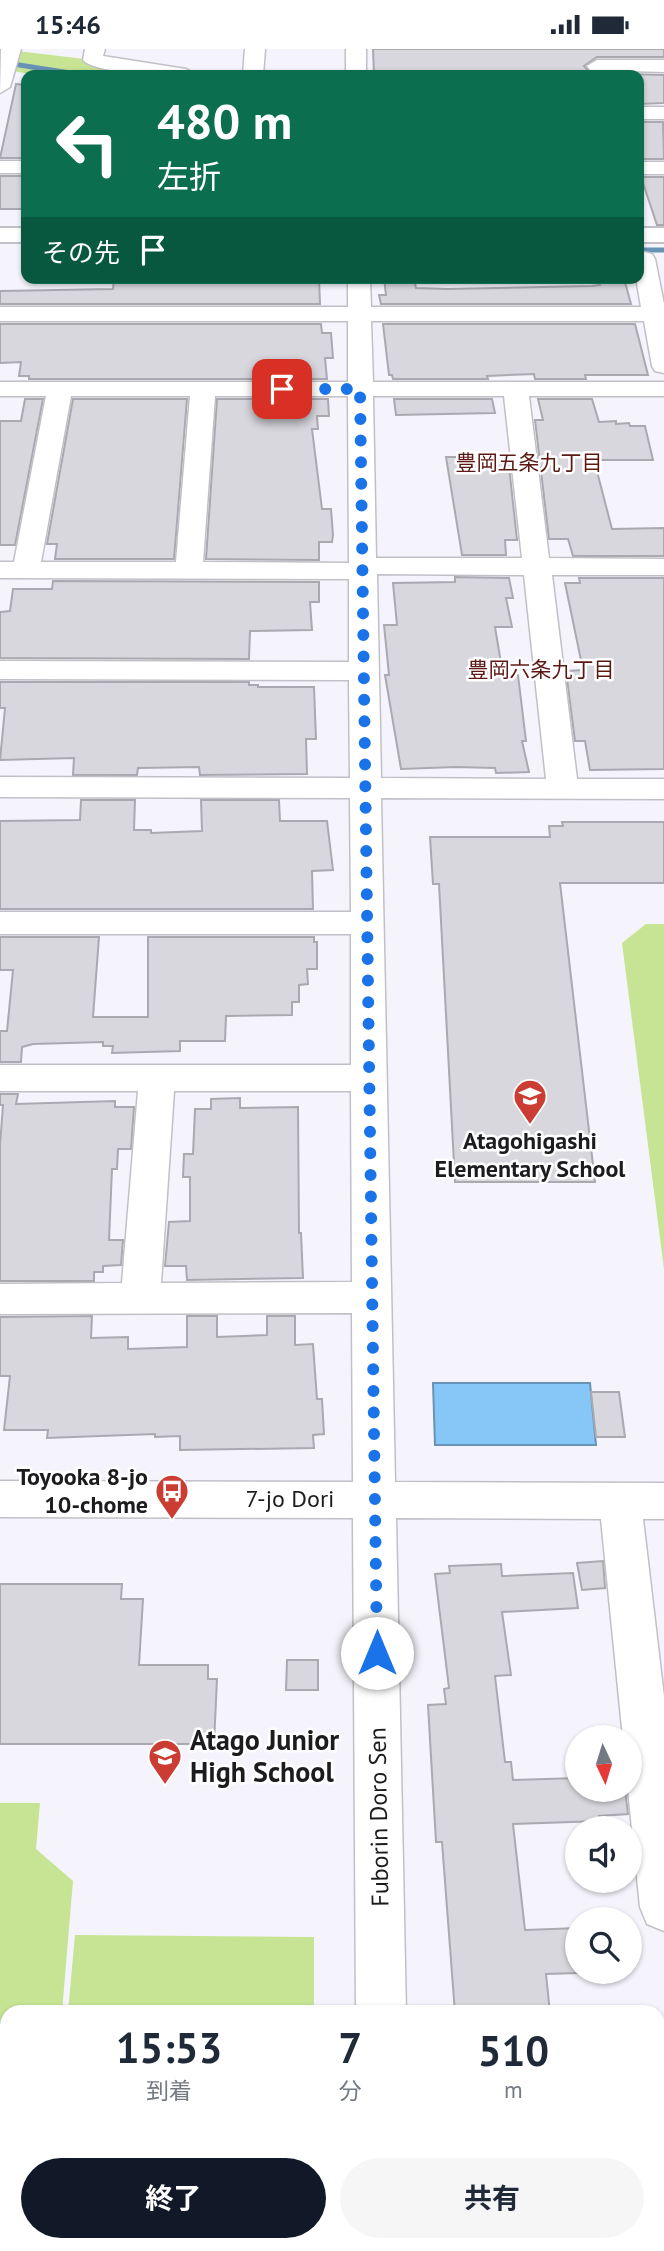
<!DOCTYPE html>
<html lang="ja">
<head>
<meta charset="utf-8">
<style>
	:root { --surface:#fff; --page:#f6f6f7; --text:#1f2937; --muted:#747a83; --accent:#111827 }
	body { margin:0; font-family:"PT Sans","Noto Sans JP",sans-serif; background:var(--page); color:var(--text); height:100vh; display:flex; flex-direction:column; font-size:26px; white-space:nowrap }
	* { box-sizing:border-box; margin:0 }
	p { font-size:23px; color:var(--muted) }
	.icon { flex:none; width:38px; height:38px; fill:none; stroke:currentColor; stroke-width:2; stroke-linecap:round; stroke-linejoin:round }
	.map { position:relative; flex:1; overflow:hidden }
	.side { position:absolute; left:0px; top:1956px; width:665px; height:247px; display:flex; flex-direction:column; background:var(--surface); border-radius:21px 21px 0 0; box-shadow:0 2px 5px #0004 }
	.side>* { flex:none }
	.top-card { position:absolute; left:21px; top:21px; width:623px; height:214px; border-radius:14px; box-shadow:0 2px 5px #0004; background:#0b6e4f; color:#fff; overflow:hidden }
	.needle { width:46px; rotate:176deg }
	.controls { position:absolute; left:565px; top:1676px; display:grid; gap:14px }
	.controls a { display:grid; place-items:center; width:77px; height:77px; border-radius:50%; background:var(--surface); box-shadow:0 2px 5px #0004; font-size:35px }
	.pin { position:absolute; display:grid; place-items:center; width:60px; height:60px; color:#fff; margin:-30px; border-radius:14px; box-shadow:0 4px 10px #0006 }
	.me { position:absolute; width:77px; margin:-38px; rotate:0deg; stroke-linejoin:round; filter:drop-shadow(0 0 5px #0008) }
	.turn { display:flex; align-items:center; gap:24px; height:147px; padding:0 21px; font-size:32px }
	.turn .icon { width:91px; height:91px; stroke-width:2.5 }
	.turn b { display:block; font-size:49px; line-height:60px }
	.then { display:flex; align-items:center; height:66px; padding:0 21px; background:#0003; gap:14px; font-size:26px }
	.eta { display:flex; justify-content:space-evenly; align-items:center; height:119px; text-align:center }
	.eta b { font-size:42px; font-weight:700; line-height:49px }
	.cta { display:flex; gap:14px; margin-top:auto; padding:14px 21px }
	.cta a { flex:1; height:80px; border-radius:42px; background:var(--accent); color:#fff; font-size:28px; font-weight:700; line-height:80px; text-align:center }
	.cta a+a { background:var(--page); color:var(--text) }
	.status { display:flex; justify-content:space-between; align-items:center; height:49px; padding:0 35px; background:var(--surface); direction:ltr }
	.status svg { height:19px; fill:currentColor }
	.map>svg:first-child { display:block }
</style>
</head>
<body>
<div class="status"><b>15:46</b><svg viewBox="0 0 49 12"><path d="M0 12V9h3v3zM5 12V6h3v6zM10 12V3h3v9zM15 12V0h3v12zM26 1h20v11H26zM47 4h2v5h-2z"/></svg></div>
<div class="map">
<svg width="664" height="2202" viewBox="0 0 664 2202">
	<rect width="100%" height="100%" fill="#f5f4fc"/>
	<g fill="#c6e494">
		<path d="M0 0 93 11 186 26H37L0 20Z"/>
		<path d="M646 875H664V1220L622 894Z"/>
		<path d="M0 1754H40L36 1800 73 1832 62 1963 7 1964V2196H41V2202H0Z"/>
		<path d="M75 1886 314 1888V1963H68Z"/>
		<rect x="47" y="2196" width="267" height="6"/>
	</g>
	<path fill="#87c7f7" stroke="#6793b6" stroke-width="2" d="M433 1334H590L596 1396H435Z"/>
	<g fill="none" stroke-linecap="round" stroke-linejoin="round">
		<g stroke="#6793b6" stroke-width="5">
			<path d="M0 13 83 26"/>
			<path d="M639 201H664"/>
		</g>
	</g>
	<g fill="#d8d7de" stroke="#aaa9b0" stroke-width="2">
		<path d="M373 0H664V8H597L584 17 590 24 664 26V54L639 55V26H374Z"/>
		<path d="M16 35 26 36V109H0Z"/>
		<path d="M639 73H663L664 110H639Z"/>
		<rect x="0" y="127" width="26" height="33"/>
		<path d="M641 128H664V176H657Z"/>
		<path d="M114 229H319L320 255H0V242L113 240Z"/>
		<path d="M384 229H414L416 239 448 240 592 237 600 236 599 233H625L631 255H381L379 246H386Z"/>
		<path d="M0 275H321L322 284H331L333 309H325L327 330H29V327H19L21 313 0 314Z"/>
		<path d="M383 275H635L648 326H585L586 330H535L534 325 487 327 488 330H393L392 326H389Z"/>
		<path d="M25 350H43L15 496H0V372H21Z"/>
		<path d="M73 350H187L174 510H55L57 495H47Z"/>
		<path d="M217 350H328L329 367H317L318 380H312L322 460H331L333 486 332 493H319V511L206 510Z"/>
		<path d="M394 350H492L495 364 396 366Z"/>
		<path d="M538 350H592L599 373 616 372V375L629 374 630 377H645L653 411H594L612 480 664 479V507H573L568 490H549L535 371H543Z"/>
		<path d="M446 408H508L517 491H505L506 506H462Z"/>
		<path d="M455 528 509 529 513 549H506L512 578H495L503 626H518L526 692H522L529 723 496 724 495 719 456 718 401 720 385 626H389L384 576H397L393 534 455 533Z"/>
		<path d="M579 529H664V720L590 721 585 692H575L566 622 583 621 565 534H580Z"/>
		<path d="M53 532 319 533V553H310L312 581 250 582 249 610 0 609V563L10 562 13 540H52Z"/>
		<path d="M0 633H249V636H258V638H314L316 690H306L307 725 200 726 199 718 138 719 137 726H73L74 709 0 711 5 659H0Z"/>
		<path d="M81 751H135L134 781H151V784L202 782 201 751H279L280 772H327L333 821 312 822 313 860H0V772L80 771Z"/>
		<path d="M562 773H664V834H560L595 1133H455L439 835H433L430 788H550L549 777H563Z"/>
		<path d="M0 888H99L93 968H148V888H314V893H317V920H307L308 935 299 936V953H292V966L226 967 225 992H180V1002L112 1004 113 997H103V993L33 995 22 998 21 1013H0V982H7L13 921H0Z"/>
		<path d="M0 1045H18L16 1055 115 1052V1058H134L131 1100H118L117 1120H112L109 1191H123L121 1216 103 1217V1223H94V1232H0V1096L3 1056H0Z"/>
		<path d="M240 1049V1059L298 1058 299 1184H301L303 1229 187 1231 186 1217H165L169 1173 190 1172V1128H183L184 1105H193L195 1060H211V1050Z"/>
		<path d="M92 1267 91 1289 128 1288V1300L187 1298V1267H217V1288L267 1286V1267H295V1296L313 1295 317 1350H322L324 1385 313 1386 314 1399 180 1401V1387L155 1388V1385L47 1389 48 1381H4L10 1327H0V1268Z"/>
		<path d="M591 1343H619L625 1388H596Z"/>
		<path d="M603 1512 605 1539 582 1541 577 1514Z"/>
		<path d="M501 1515 502 1527 573 1524 578 1559 502 1563 511 1626 495 1627 505 1713H511L513 1731 578 1729V1741H625L628 1765 599 1767 600 1772 513 1775 525 1881 578 1879V1924L546 1925 550 1964H455L442 1793H436L428 1656 446 1655 444 1640 449 1639 435 1525 450 1524 449 1517Z"/>
		<path d="M0 1535H122L121 1550H143L139 1616H208V1630H217L214 1695H0Z"/>
		<path d="M287 1611H318V1641H286Z"/>
	</g>
	<g fill="none" stroke-linecap="round" stroke-linejoin="round">
		<defs>
			<g id="minor">
				<path d="M1 0H21L10 38 0 44Z"/>
				<path d="M85 0H105L103 7 186 20 196 26C176 27 94 25 83 11Z"/>
				<path d="M245 0H265L263 26H243Z"/>
				<rect x="346" y="0" width="20" height="26"/>
				<path d="M597 11H664V23L590 21 587 17Z"/>
				<rect x="639" y="58" width="25" height="12"/>
				<rect x="0" y="112" width="26" height="12"/>
				<rect x="639" y="113" width="25" height="12"/>
				<path d="M644 203 652 205 655 210 664 255V324L655 322 652 317 644 272H371L373 333H664V347H529L549 509 664 510V526H552L577 730H664V750L381 749 395 1433 664 1434V1470H643L664 1648V1882L647 1875 640 1858 628 1741H630V1689H623L601 1470 396 1469 406 1964H356L353 1469 0 1468V1432L353 1433 352 1264 0 1265V1235L122 1234 138 1042H0V1016H351V885H0V863H351L350 749 0 748V728L350 729 349 631 0 630V612L349 613V530L0 529V513H14L46 347H0V333H348V272H0V258H348V229H370L371 258H641L636 229H639V205ZM71 347H190L176 513H41ZM215 347H348L349 514 203 513ZM373 347H504L522 509H376ZM377 525 524 526 546 730 381 729ZM174 1042H351L352 1233 161 1234Z"/>
				<rect x="658" y="2047" width="6" height="52"/>
				<path d="M357 2196H411L412 2202H358Z"/>
			</g>
			<g id="major">
				<rect x="0" y="179" width="26" height="14"/>
				<rect x="639" y="179" width="25" height="14"/>
			</g>
		</defs>
		<use href="#minor" stroke="#c1c0c7" stroke-width="3"/>
		<use href="#major" stroke="#c1c0c7" stroke-width="4"/>
		<use href="#minor" fill="#fff" fill-rule="evenodd"/>
		<use href="#major" fill="#fff" fill-rule="evenodd"/>
	</g>
	<g fill="none" stroke-linecap="round" stroke-linejoin="round">
		<path stroke="#1a73e8" stroke-width="12" stroke-dasharray="0 21.6" d="M282 340H360L377 1604"/>
	</g>
	<defs>
		<symbol id="school-pin" viewBox="-11 -11 22 30"><path d="M0 17L-7.5 6A9.5 9.5 0 1 1 7.5 6Z" fill="#cb3d33" stroke="#fff"/><path d="M0-5L7-2L0 1L-7-2ZM-4 1L0 2.5L4 1V4Q0 6-4 4Z" fill="#fff"/></symbol>
		<symbol id="bus-pin" viewBox="-11 -11 22 30"><path d="M0 17L-7.5 6A9.5 9.5 0 1 1 7.5 6Z" fill="#cb3d33" stroke="#fff"/><path d="M-5-6H5V4H4V6H2V4H-2V6H-4V4H-5ZM-3.5-4V0h7V-4ZM-3.5 1.2v1.5H-2V1.2ZM2 1.2v1.5H3.5V1.2Z" fill="#fff"/></symbol>
	</defs>
	<g fill-rule="evenodd">
		<use href="#school-pin" x="511" y="1028" width="38" height="52"/>
		<use href="#bus-pin" x="153" y="1423" width="38" height="52"/>
		<use href="#school-pin" x="146" y="1688" width="38" height="52"/>
	</g>
	<g text-anchor="middle" stroke-width="5" stroke-linejoin="round" paint-order="stroke">
		<g font-size="21" fill="#5c1813" stroke="#fff">
			<text x="529" y="421">豊岡五条九丁目</text>
			<text x="541" y="628">豊岡六条九丁目</text>
		</g>
		<g font-size="24" font-weight="bold" fill="#1c1b1e" stroke="#fff">
			<text x="530" y="1100">Atagohigashi<tspan x="530" dy="28">Elementary School</tspan></text>
			<text x="148" y="1436" text-anchor="end">Toyooka 8-jo<tspan x="148" dy="28">10-chome</tspan></text>
		</g>
		<g font-size="24" fill="#1c1b1e" stroke="#fff">
			<text x="290" y="1458">7-jo Dori</text>
			<text transform="translate(379 1768) rotate(-91)" y="8">Fuborin Doro Sen</text>
		</g>
		<g font-size="28" font-weight="bold" fill="#1c1b1e" stroke="#fff" text-anchor="start">
			<text x="190" y="1701">Atago Junior<tspan x="190" dy="32">High School</tspan></text>
		</g>
	</g>
</svg>
<div class="controls">
<a><svg class="needle" viewBox="-14 -14 28 28"><path d="M0-13l5 13h-10z" fill="#e53935"/><path d="M0 13l5-13h-10z" fill="#747a83"/></svg></a>
<a><svg class="icon" aria-label="sound" viewBox="0 0 24 24"><path d="M4 9h4l5-4v14l-5-4H4zM17 9q2 3 0 6"/></svg></a>
<a><svg class="icon" aria-label="search" viewBox="0 0 24 24"><circle cx="10" cy="10" r="6"/><path d="M15 15l6 6"/></svg></a>
</div>
<div class="pin" style="left:282px;top:340px;background:#d93025"><svg class="icon" aria-label="arrive" viewBox="0 0 24 24"><path d="M6 21V4h12l-3 4 3 4H6"/></svg></div>
<svg class="me" style="left:377px;top:1604px" viewBox="-20 -20 40 40"><circle r="19" fill="#fff"/><path d="M0-13L10 11 0 6-10 11z" fill="#1a73e8"/></svg>
<div class="top-card">
<div class="turn"><svg class="icon" aria-label="left" viewBox="0 0 24 24"><path d="M17 20v-9H6M10 6l-5 5 5 5"/></svg><div><b>480 m</b>左折</div></div>
<div class="then">その先<svg class="icon" aria-label="arrive" viewBox="0 0 24 24"><path d="M6 21V4h12l-3 4 3 4H6"/></svg></div>
</div>
<section class="side">
<div class="eta">
<div><b>15:53</b><p>到着</p></div>
<div><b>7</b><p>分</p></div>
<div><b>510</b><p>m</p></div>
</div>
<div class="cta"><a>終了</a><a>共有</a></div>
</section>
</div>
</body>
</html>
